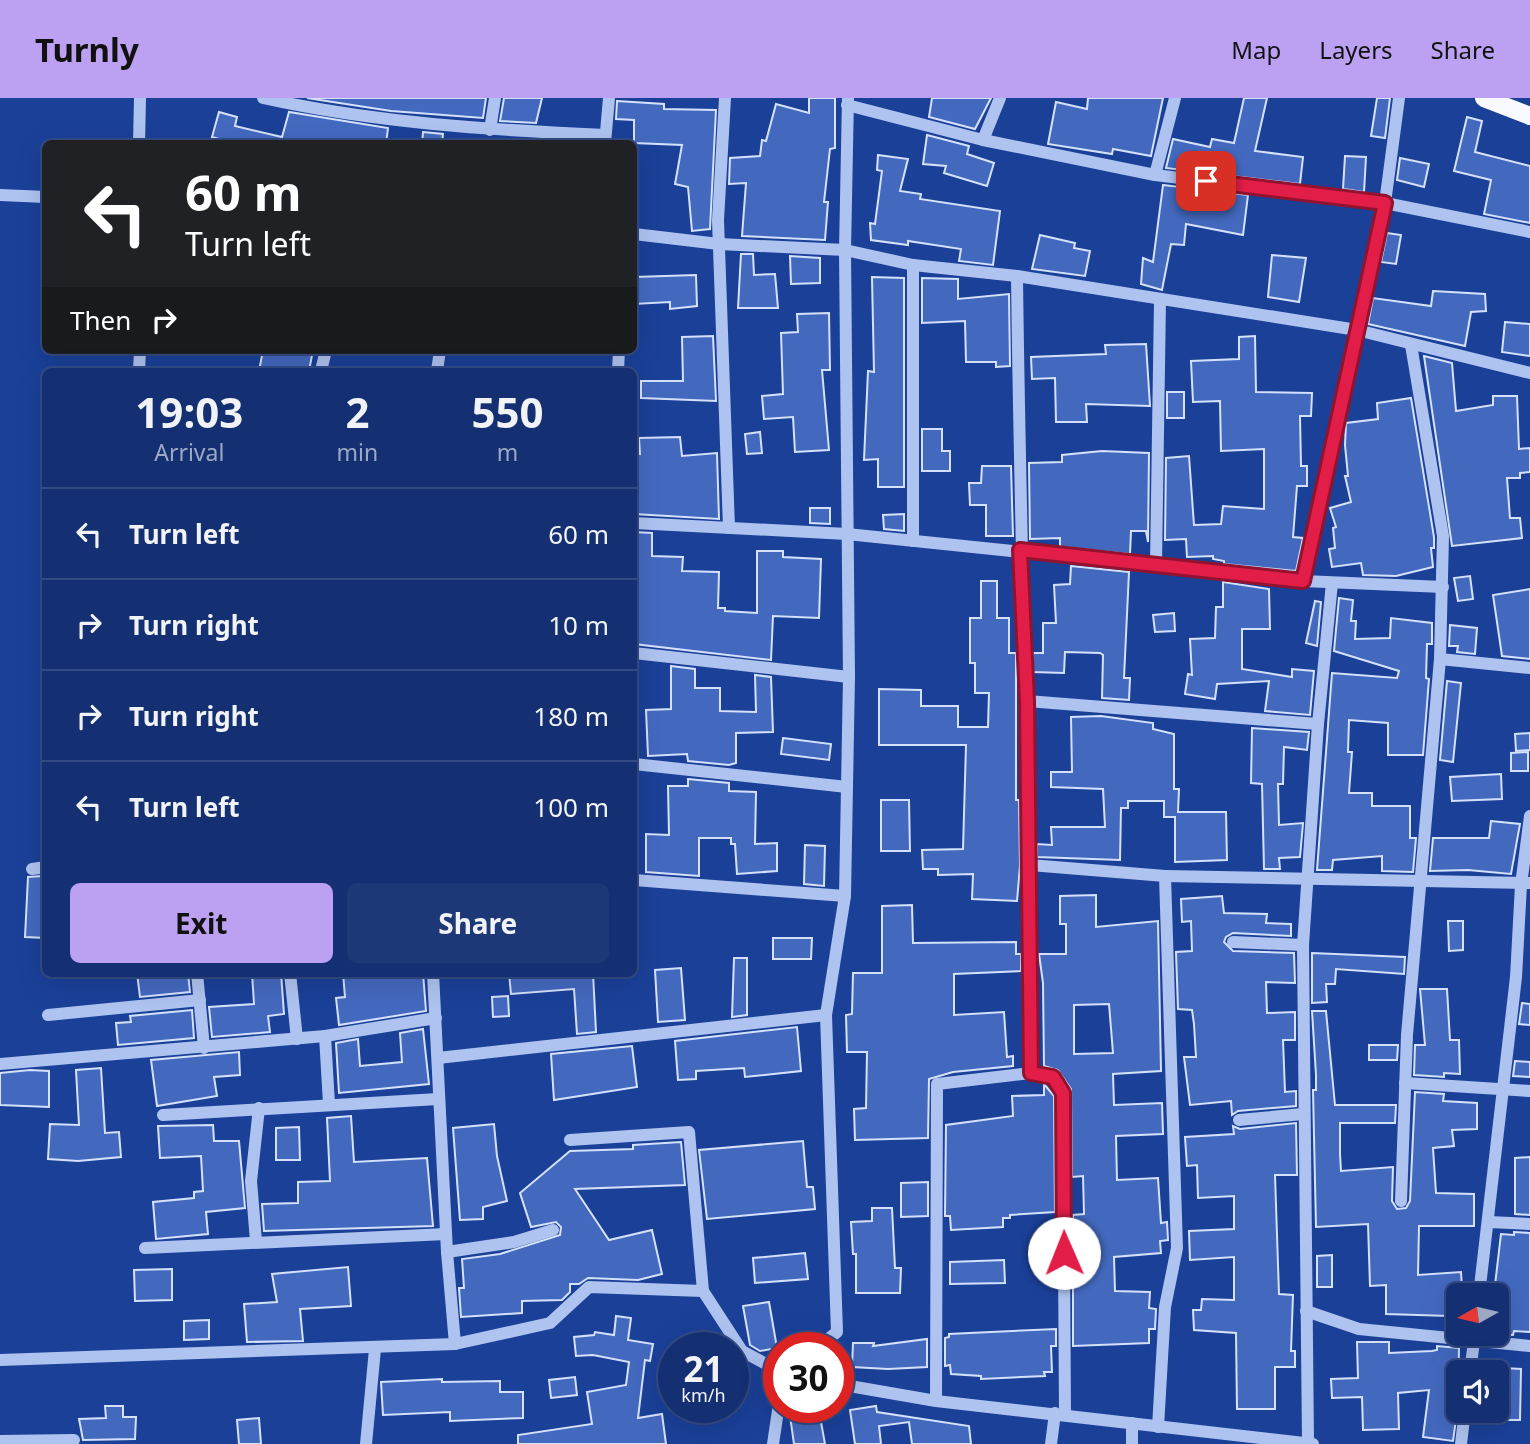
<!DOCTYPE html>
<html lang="en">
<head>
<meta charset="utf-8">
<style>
	:root { --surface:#143072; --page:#1d3877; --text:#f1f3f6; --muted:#9da9c4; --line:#334b84; --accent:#bca0f2 }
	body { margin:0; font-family:"Noto Sans",sans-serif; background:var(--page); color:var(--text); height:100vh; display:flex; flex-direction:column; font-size:26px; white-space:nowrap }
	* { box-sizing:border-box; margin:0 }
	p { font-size:23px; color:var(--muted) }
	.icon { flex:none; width:38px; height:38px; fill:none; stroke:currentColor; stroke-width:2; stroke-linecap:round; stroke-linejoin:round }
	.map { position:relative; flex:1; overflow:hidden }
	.panel { position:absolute; left:42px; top:270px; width:595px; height:609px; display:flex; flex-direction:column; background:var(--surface); border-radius:10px; box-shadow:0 7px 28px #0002,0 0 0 2px var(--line) }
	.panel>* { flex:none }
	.banner { position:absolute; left:42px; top:42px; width:595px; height:214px; border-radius:10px; box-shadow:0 7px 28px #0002,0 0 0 2px var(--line); background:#202124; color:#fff; overflow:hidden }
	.needle { width:46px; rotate:262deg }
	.fabs { position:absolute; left:1446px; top:1185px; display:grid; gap:14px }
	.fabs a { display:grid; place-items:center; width:63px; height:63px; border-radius:10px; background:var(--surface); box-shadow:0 7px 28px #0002,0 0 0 2px var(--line); font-size:35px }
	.speed { position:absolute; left:658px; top:1234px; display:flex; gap:14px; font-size:35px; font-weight:700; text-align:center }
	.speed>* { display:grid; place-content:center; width:91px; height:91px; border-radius:50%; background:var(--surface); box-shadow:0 7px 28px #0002,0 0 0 2px var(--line); line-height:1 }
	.speed small { font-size:18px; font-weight:400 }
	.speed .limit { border:10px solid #d22; background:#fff; color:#111 }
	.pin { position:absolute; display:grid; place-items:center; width:60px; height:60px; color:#fff; margin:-30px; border-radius:14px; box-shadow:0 4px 10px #0006 }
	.me { position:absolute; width:77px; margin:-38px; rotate:359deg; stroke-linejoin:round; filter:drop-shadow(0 0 5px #0008) }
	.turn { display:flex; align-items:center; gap:24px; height:147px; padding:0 28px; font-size:32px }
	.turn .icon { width:91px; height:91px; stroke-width:2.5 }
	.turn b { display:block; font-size:49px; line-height:60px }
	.then { display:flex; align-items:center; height:66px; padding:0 28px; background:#0003; gap:14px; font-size:26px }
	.eta { display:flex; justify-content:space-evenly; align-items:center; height:119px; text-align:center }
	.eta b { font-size:42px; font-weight:700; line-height:49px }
	.cta { display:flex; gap:14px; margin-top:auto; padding:14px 28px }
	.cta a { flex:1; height:80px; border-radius:10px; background:var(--accent); color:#111; font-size:28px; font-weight:700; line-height:80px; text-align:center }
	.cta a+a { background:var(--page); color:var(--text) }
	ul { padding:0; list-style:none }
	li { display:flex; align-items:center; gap:21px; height:91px; padding:0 28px; border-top:2px solid var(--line) }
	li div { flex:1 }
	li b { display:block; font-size:26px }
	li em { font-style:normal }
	header { display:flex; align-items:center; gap:42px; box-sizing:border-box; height:98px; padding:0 35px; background:var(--accent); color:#111 }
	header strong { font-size:33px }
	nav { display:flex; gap:38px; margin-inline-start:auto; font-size:24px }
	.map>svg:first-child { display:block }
</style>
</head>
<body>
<header>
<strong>Turnly</strong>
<nav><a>Map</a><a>Layers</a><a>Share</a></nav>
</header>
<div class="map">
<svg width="1530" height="1346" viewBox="0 0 1530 1346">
	<rect width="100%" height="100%" fill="#1a4098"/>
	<g fill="#4369bf" stroke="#d5e1fb" stroke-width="2" fill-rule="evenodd">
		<path d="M307 0H486L483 20 391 13Z"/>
		<path d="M504 0H542L536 25 500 23Z"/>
		<path d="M809 0H835V50L830 51 824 104H828L825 142 742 138 746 85 729 86 730 60 760 58 762 42 766 43 776 6 809 15Z"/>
		<path d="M932 0H991L975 31 929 19Z"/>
		<path d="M1088 0H1163L1151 58 1113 51 1112 56 1048 46 1056 4 1087 11Z"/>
		<path d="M1244 0H1267L1255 53 1303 59 1300 86 1166 70 1173 41 1210 49 1212 41 1234 45Z"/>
		<path d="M1377 0H1390L1385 40 1371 38Z"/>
		<path d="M617 3 664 6V11L716 12 710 131 692 133 688 89 675 86 682 47 634 45V22L616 21Z"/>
		<path d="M219 14 237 19 235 28 282 39 289 14 388 30 386 46H237L212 39Z"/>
		<path d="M1467 19 1482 23 1475 54 1530 68V125L1484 116 1491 82 1454 73Z"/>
		<path d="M423 34 443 36 442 46H422Z"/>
		<path d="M927 37 969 48 967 56 994 65 987 88 944 75 946 68 923 66Z"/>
		<path d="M878 57 908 61 900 93 921 96 920 101 1000 113 993 167 959 163 961 151 908 143V147L871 142 870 125 875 126 882 73 877 72Z"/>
		<path d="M1345 58 1366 59 1364 94 1343 91Z"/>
		<path d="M1400 60 1429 66 1424 89 1397 82Z"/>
		<path d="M1163 87 1248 97 1243 137 1186 126 1184 147 1171 146 1162 192 1141 186 1143 160 1153 164Z"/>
		<path d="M1387 135 1401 137 1396 166 1381 164Z"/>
		<path d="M1040 137 1075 145 1074 150 1090 153 1085 178 1032 171Z"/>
		<path d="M741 156H753L754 177 775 176 778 210H738Z"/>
		<path d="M1272 157 1306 160 1299 204 1268 199Z"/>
		<path d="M790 158 820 160V185L791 186Z"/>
		<path d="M696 177 697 208 670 211V204L634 206V179Z"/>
		<path d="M872 179 904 180V389H878V361L864 362 868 273 874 274Z"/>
		<path d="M922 180 958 181V201L1009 196 1010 268 996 269V264H966L965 223 922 225Z"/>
		<path d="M1433 193 1485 196 1486 213 1471 214 1465 248 1368 226 1373 200 1431 208Z"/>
		<path d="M829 215 830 272H822L829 352 795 354 793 319 764 321 762 298 783 296 781 235 798 234 797 216Z"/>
		<path d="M1505 224 1530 226V258L1502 254Z"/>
		<path d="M713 238 716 303 641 300V283H683L682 239Z"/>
		<path d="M1255 238 1256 294 1312 295 1311 318H1300L1301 368H1307V388H1297L1293 439 1303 440 1296 473 1224 466V463L1213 461V458L1187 459 1186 441 1165 442 1166 360 1189 358 1194 427 1221 426 1223 408 1264 411V351L1221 353 1220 303 1193 304 1191 263 1239 261V239Z"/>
		<path d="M1146 246 1150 308 1086 306 1087 324H1056L1055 280 1032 281 1031 259 1106 256 1105 247Z"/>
		<path d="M263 252H313L309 273H259Z"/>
		<path d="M1424 258 1452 265 1456 313 1493 307V298H1517L1519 351 1530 350V374L1520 375V380H1507L1510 420H1520L1522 440 1452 448Z"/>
		<rect x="1167" y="294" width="17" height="26"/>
		<path d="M1411 300 1434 439V450H1431L1433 469 1396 478 1363 477 1361 465 1332 469 1329 451 1335 450 1333 430 1336 429 1330 410 1351 404 1345 378H1348L1345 347 1346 325 1378 321 1377 305Z"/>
		<path d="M922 331H942V353H950V373H922Z"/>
		<path d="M760 334 762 355 747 356 745 336Z"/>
		<path d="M680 339 682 358 717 355 719 421 634 416V355L640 356 639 340Z"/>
		<path d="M1102 353 1149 355 1148 444 1146 433H1131L1130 456 1060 449V440L1030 441 1029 365 1062 364V357Z"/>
		<path d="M982 368H1011L1013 438H986V407H970L969 385H981Z"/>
		<path d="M810 410H830V426L810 425Z"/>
		<path d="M904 416V433L884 431 883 417Z"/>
		<path d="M634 434 652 435V458L683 459 682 473 719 474 718 510H725V513L757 515V453H783V459L821 461 819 520 773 518 771 562 634 546Z"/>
		<path d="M1071 468 1129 474 1124 580H1130L1129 602 1102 600 1103 557 1100 555 1065 554 1064 575 1033 574V555H1043V525H1056L1054 487 1070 486Z"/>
		<path d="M1470 478 1473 501 1458 503 1454 480Z"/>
		<path d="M981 483H997V520H1009V555H1016V702H1019L1020 768 1017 803 972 801 973 776 938 777V771H923L922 752 963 751 966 647H879V591L921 592V608H958V629H988L989 595H975V565H970V520H981Z"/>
		<path d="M1223 484 1269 491 1270 531H1242V571L1292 579V571L1314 573 1310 617 1265 613 1269 583 1217 586 1215 601 1185 596 1188 576 1192 577 1190 541 1215 540 1216 509H1223Z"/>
		<path d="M1530 491V561L1502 558 1493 497Z"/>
		<path d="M1339 500 1353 502 1351 523H1356L1355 541 1390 540 1391 520 1432 525V546H1427L1426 580 1429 581 1423 657H1388V625L1349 622 1348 654H1352L1349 695H1372V708H1410V740H1416L1413 774 1382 773V758L1333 762 1332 772H1317L1332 575 1397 580 1399 573 1334 553Z"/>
		<path d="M1315 503 1321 504 1317 548 1306 545Z"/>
		<path d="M1174 515 1175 533 1155 534 1153 517Z"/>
		<path d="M1450 527 1477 530 1475 556 1457 554 1458 548H1449Z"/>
		<path d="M671 568 695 571V590H720V613L756 614 755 577 771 579 773 634 736 635V665L729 667 688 663 687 656 648 658 646 612 671 611Z"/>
		<path d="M1447 583 1461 585 1453 664 1440 662Z"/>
		<path d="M1101 618 1153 625V631L1174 636V691H1179L1178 714H1226L1227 762 1175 764V719H1164V703H1128V710H1121L1120 762 1037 759V746L1052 747 1051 729H1105L1103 691 1051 689V674H1072L1071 619Z"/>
		<path d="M1252 630 1309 634 1307 652 1284 649 1283 686H1278L1279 727 1303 725 1300 759 1279 760 1280 771H1264L1262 686 1251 685Z"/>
		<path d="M1530 635V652L1516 653 1515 636Z"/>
		<path d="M783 640 831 646 829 662 781 656Z"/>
		<path d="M1528 654V673H1511V655Z"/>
		<path d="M1501 676 1502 701 1452 703 1450 679Z"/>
		<path d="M688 681 729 685V693L756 694 755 746 777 745V773L737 776 735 746H731V740H699V778L646 774V736L669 737 668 688H688Z"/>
		<path d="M881 702H909L910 753H881Z"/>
		<path d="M1491 723 1520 726 1511 776 1468 772 1430 773 1433 740H1489Z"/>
		<path d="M805 747 825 748 824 788 804 786Z"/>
		<path d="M42 778H46V840L25 839 28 779Z"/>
		<path d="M1096 797V829L1158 823 1161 973 1113 976 1114 1007 1162 1005 1163 1036 1116 1038 1117 1082 1158 1080 1161 1125 1167 1124 1168 1142 1160 1143 1161 1155 1114 1159 1115 1193 1150 1194 1149 1210 1156 1211 1155 1231H1149V1245L1073 1248V1117L1084 1116 1083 1078 1072 1079 1071 991 1058 972 1044 968 1043 885 1039 856H1066V826H1060V798ZM1109 906 1113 955 1074 956V907Z"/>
		<path d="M1222 798 1224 815 1267 816 1266 825 1291 826V838L1233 835 1226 839 1224 844 1233 853 1294 855 1295 885 1266 884 1267 915 1295 914V942H1283L1285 994 1296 993V1008L1238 1013 1232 1017 1231 1003 1190 1007 1184 959H1196L1194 926 1192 912 1178 911 1176 854 1192 853 1191 823 1182 824 1181 801Z"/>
		<path d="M912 807 913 845 1016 844V856H1021V873L954 876V917L1004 914 1007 959 1013 958V968L953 974 929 981 928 1040 855 1042 854 1011 866 1010 867 954H847L846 917 852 916 853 875H882V808Z"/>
		<path d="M1448 823H1463V852L1449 853Z"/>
		<path d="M773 840H812L811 861H773Z"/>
		<path d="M1312 855 1405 859 1404 876 1336 871 1335 886H1326L1327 904 1312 905Z"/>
		<path d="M734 860H747V917L732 919Z"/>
		<path d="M681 870 685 922 658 924 655 872Z"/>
		<path d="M137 875H188L190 894 140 899Z"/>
		<path d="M252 875H281L284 916 268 918 270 934 212 939 209 909 254 906Z"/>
		<path d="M343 875H423L426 913 339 927 336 900 345 899Z"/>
		<path d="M509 875H593L596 934 577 936 574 891 511 896Z"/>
		<path d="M1420 891H1447L1450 942H1459L1460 976 1444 975V979L1414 977 1415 947H1425Z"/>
		<path d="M508 898 509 918 493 919 492 899Z"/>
		<path d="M1522 905 1530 906V927L1519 926Z"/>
		<path d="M192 912 194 940 118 947 116 925 131 924 130 918Z"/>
		<path d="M1312 913H1326L1335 1007H1396L1395 1025H1340V1056L1341 1073 1393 1069 1392 1103 1397 1111 1406 1110 1410 1103 1415 994 1444 996 1443 1003 1477 1005V1031L1452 1032 1454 1048 1433 1050 1436 1095 1474 1096V1128H1419L1418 1177 1461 1174 1462 1191 1450 1192 1449 1218 1386 1216V1187L1370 1188 1368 1126 1316 1129 1313 992H1316V977Z"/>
		<path d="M797 929 801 973 745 979 744 970 696 973V981L678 982 675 943Z"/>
		<path d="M423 931 429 986 339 995 336 945 358 941 360 968 402 964 400 935Z"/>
		<path d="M1369 947H1398L1397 962H1369Z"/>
		<path d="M632 948 637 989 554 1002 551 956Z"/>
		<path d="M239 954 240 977 214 979 217 998 157 1008 151 962Z"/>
		<path d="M1515 963 1530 964V979L1513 978Z"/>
		<path d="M101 970 105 1035 119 1034 121 1059 78 1063 48 1061 50 1026 79 1027 76 972Z"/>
		<path d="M30 972 49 973V1009L0 1007V975Z"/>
		<path d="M1044 986 1054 998 1055 1114 1010 1117V1120H1003V1129L951 1132 950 1118H945L946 1027 1013 1018 1012 998 1044 997Z"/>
		<path d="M351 1018 354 1064 427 1060 433 1128 264 1133 262 1106 298 1105V1084L330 1083 327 1020Z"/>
		<path d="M1296 1025 1297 1077H1275L1279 1196 1293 1197 1291 1253H1295V1269H1275V1311H1237L1236 1235 1194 1232 1193 1212H1201L1202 1201 1234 1202V1159L1190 1162 1189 1133 1234 1131V1098L1198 1100 1197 1067 1187 1068 1185 1039 1234 1036 1233 1028 1240 1031Z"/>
		<path d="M494 1026 497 1058 507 1103 483 1109V1121L460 1122 453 1030Z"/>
		<path d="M213 1027 214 1043H239L245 1110 206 1114 208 1136 156 1141 153 1104 194 1100V1094L203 1093 201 1058 160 1060 158 1028Z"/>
		<path d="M299 1029 300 1062H276V1030Z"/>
		<path d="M803 1043 807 1089H813L815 1111 707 1121 699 1052Z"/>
		<path d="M681 1044 685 1087 575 1091 609 1142 652 1132 662 1176 638 1182 588 1180 579 1186H570V1194L562 1202 522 1203V1215L461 1219 459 1190H464L462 1161 500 1156 560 1137 561 1129 556 1124 531 1129 520 1095 570 1053 633 1051V1047Z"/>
		<path d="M1530 1059V1117L1515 1116V1060Z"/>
		<path d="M928 1084V1118L901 1119V1085Z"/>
		<path d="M872 1110H892L895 1170H901L900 1195H856V1156H853L851 1124 872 1123Z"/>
		<path d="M1514 1134 1530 1135V1234L1514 1233 1513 1237 1496 1236 1495 1187 1501 1136 1514 1137Z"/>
		<path d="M805 1155 808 1181 755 1185 753 1160Z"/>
		<path d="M1332 1157V1189H1317V1158Z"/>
		<path d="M1004 1162 1005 1185 950 1186V1164Z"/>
		<path d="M348 1169 351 1208 300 1211 303 1243 247 1244 244 1206 277 1204 272 1176Z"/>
		<path d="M172 1171V1202L135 1203 134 1172Z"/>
		<path d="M769 1204 777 1250 760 1253 750 1247 743 1208Z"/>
		<path d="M616 1218 631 1220 628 1242 653 1246 650 1263 645 1262 638 1320 662 1316 666 1346H518V1337L592 1326 587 1294 626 1287 629 1264 593 1257 576 1258 574 1239 594 1237 595 1234 614 1237Z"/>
		<path d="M209 1222V1241L184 1242V1223Z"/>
		<path d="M1056 1231V1248H1051L1052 1274H1044L1045 1278 981 1281V1278L951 1276 950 1267 945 1268V1240L949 1239V1236Z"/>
		<path d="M927 1241V1269L888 1271 852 1269 853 1245H874L873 1248Z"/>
		<path d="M1357 1244H1389V1255L1432 1253 1437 1252V1248L1459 1250 1458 1307 1453 1343 1423 1339 1429 1292 1398 1295 1399 1331 1363 1332 1362 1299 1332 1300 1331 1281 1358 1280Z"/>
		<path d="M1503 1270 1521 1271 1520 1322H1502L1503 1314H1496V1271Z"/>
		<path d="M575 1279 577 1297 551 1300 549 1282Z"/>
		<path d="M442 1281V1284L500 1283V1294H523V1320L450 1323V1314L383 1317 381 1284Z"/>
		<path d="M105 1308H123V1319H136L135 1341 83 1342 79 1321 106 1320Z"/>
		<path d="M876 1308 877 1314 969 1328 971 1346H912L909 1324 879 1328 881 1346H855L850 1312Z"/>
		<path d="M819 1313 825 1346H794L790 1318Z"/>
		<path d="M259 1320 261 1346H239L237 1322Z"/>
	</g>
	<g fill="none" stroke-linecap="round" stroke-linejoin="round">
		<g stroke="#aec3f0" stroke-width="12">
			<path d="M263 0C375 25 490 32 605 37"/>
			<path d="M725 0 718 122 729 430"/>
			<path d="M1399 0 1385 105 1303 483 1443 489"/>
			<path d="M847 7 983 42 1155 77 1385 105 1530 134"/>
			<path d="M490 32 495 0"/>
			<path d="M983 42 1000 0"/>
			<path d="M605 45 609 0"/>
			<path d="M139 46 140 0"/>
			<path d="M1155 77 1175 0"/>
			<path d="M0 97 46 99"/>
			<path d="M634 136 719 146 845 152 913 167 1017 178 1357 232 1530 275"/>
			<path d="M1017 178C1020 444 1030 709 1031 975L1053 979 1063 995 1065 1316"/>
			<path d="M1411 247 1443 438 1440 561 1530 570"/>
			<path d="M139 273 140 252"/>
			<path d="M321 273 326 252"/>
			<path d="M437 273 440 252"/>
			<path d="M618 273 619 252"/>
			<path d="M634 425 847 436 1303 483"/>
			<path d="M913 443V167"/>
			<path d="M1156 467 1160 202"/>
			<path d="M634 555 849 579"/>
			<path d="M1027 603 1318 626"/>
			<path d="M634 666 847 689"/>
			<path d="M1030 767 1165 778 1177 1150 1165 1209 1158 1329"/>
			<path d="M32 771 46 769"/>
			<path d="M1165 778 1530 785"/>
			<path d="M634 782 845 798"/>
			<path d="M1233 844 1303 847"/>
			<path d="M197 875 204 950"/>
			<path d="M290 875 297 941"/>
			<path d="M48 917 200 902"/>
			<path d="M325 938 329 1006"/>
			<path d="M438 960 826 917"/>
			<path d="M0 966 325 938 436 920"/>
			<path d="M1405 985 1530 993"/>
			<path d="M163 1017 438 1001"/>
			<path d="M1239 1022 1303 1016"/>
			<path d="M570 1042 689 1034 703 1193 742 1253 779 1273"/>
			<path d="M1401 1103 1407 937 1440 561"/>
			<path d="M1489 1124 1530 1126"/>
			<path d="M256 1143 251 1083 259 1010"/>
			<path d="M145 1150 446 1136"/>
			<path d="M447 1154 514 1144 553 1132"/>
			<path d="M1479 1197 1516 879 1521 787 1530 718"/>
			<path d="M1306 1213 1359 1231 1530 1248"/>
			<path d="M455 1246 550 1225 589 1189 703 1193"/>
			<path d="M817 1250 837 1234 826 917 845 798 849 579 845 152 848 0"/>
			<path d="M0 1262 455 1246 447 1154 433 875"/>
			<path d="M1470 1274 1475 1236"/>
			<path d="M838 1286 936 1303 1313 1346"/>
			<path d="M936 1303 937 986 1031 975"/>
			<path d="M1132 1325V1346"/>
			<path d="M0 1343 74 1342"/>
			<path d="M1308 1345 1303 847 1318 626 1332 485"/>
			<path d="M366 1346 375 1251"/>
			<path d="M773 1346 779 1306"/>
			<path d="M1051 1346 1055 1315"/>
			<path d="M1461 1346 1465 1312"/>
		</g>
		<path stroke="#f8faff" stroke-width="18" d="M1484 0 1530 18"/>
	</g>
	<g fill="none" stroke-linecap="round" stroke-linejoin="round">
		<defs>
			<path id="route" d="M1064 1155 1063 995 1053 979 1031 975 1027 603 1020 452 1303 483 1385 105 1206 83"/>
		</defs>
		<use href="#route" stroke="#92132f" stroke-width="18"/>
		<use href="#route" stroke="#e11d48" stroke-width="12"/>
	</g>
</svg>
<div class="fabs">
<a><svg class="needle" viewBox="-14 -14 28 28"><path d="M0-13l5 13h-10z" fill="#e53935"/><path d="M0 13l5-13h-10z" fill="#9da9c4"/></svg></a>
<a><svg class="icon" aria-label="sound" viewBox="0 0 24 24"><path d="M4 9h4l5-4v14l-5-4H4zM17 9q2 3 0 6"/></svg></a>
</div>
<div class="speed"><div>21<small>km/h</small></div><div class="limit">30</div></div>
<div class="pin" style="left:1206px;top:83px;background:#d93025"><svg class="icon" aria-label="arrive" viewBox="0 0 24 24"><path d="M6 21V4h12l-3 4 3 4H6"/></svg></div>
<svg class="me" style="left:1064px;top:1155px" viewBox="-20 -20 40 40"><circle r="19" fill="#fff"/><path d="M0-13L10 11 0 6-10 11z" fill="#e11d48"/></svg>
<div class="banner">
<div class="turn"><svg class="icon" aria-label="left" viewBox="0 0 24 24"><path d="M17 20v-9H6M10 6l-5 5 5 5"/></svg><div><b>60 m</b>Turn left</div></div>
<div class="then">Then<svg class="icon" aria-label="right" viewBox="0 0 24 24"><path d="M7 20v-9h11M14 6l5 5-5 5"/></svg></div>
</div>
<section class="panel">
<div class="eta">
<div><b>19:03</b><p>Arrival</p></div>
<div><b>2</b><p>min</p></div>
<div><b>550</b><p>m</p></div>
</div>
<ul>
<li><svg class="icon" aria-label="left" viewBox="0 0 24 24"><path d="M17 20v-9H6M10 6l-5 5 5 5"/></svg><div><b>Turn left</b></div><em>60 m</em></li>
<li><svg class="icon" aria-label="right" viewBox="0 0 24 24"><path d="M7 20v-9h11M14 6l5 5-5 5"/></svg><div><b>Turn right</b></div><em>10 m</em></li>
<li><svg class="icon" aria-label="right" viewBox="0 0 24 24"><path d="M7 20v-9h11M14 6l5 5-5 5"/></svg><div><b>Turn right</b></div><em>180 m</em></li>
<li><svg class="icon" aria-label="left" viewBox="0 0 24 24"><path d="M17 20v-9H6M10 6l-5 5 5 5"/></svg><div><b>Turn left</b></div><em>100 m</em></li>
</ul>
<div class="cta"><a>Exit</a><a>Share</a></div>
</section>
</div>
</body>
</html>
